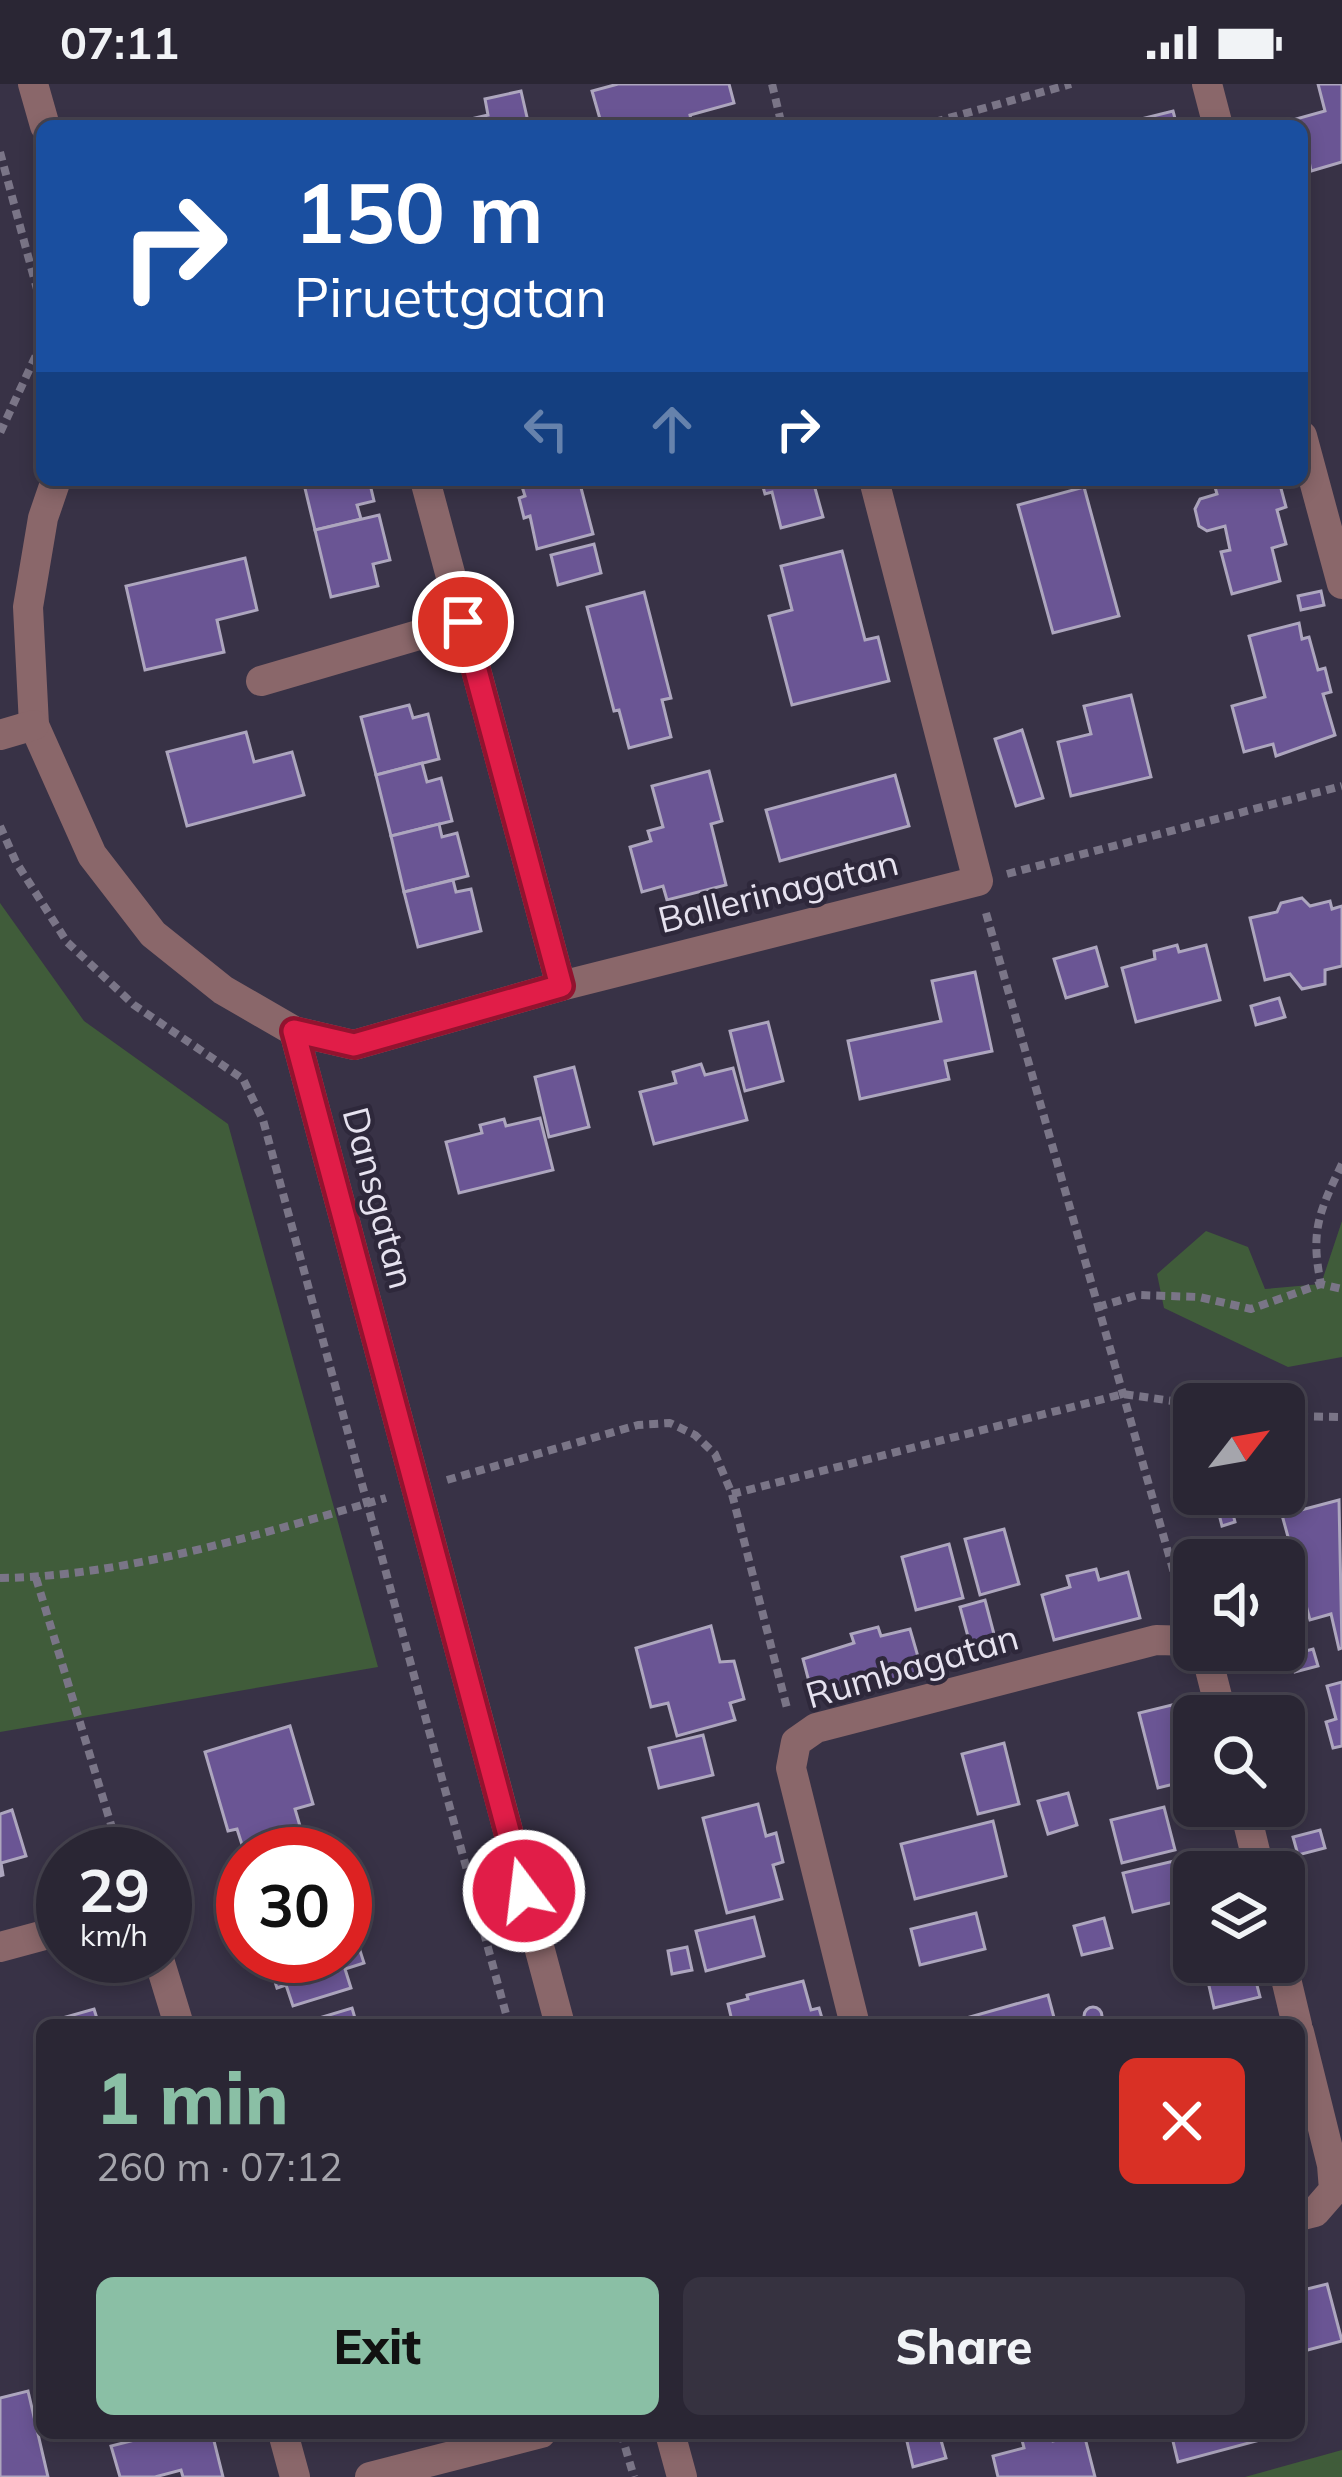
<!DOCTYPE html>
<html lang="en">
<head>
<meta charset="utf-8">
<style>
	:root { --surface:#2a2634; --page:#363240; --text:#f1f3f6; --muted:#a5a5ac; --line:#46434f; --accent:#8abfa5 }
	body { margin:0; font-family:Mulish,sans-serif; background:var(--page); color:var(--text); height:100vh; display:flex; flex-direction:column; font-size:45px; white-space:nowrap }
	* { box-sizing:border-box; margin:0 }
	p { font-size:39px; color:var(--muted) }
	.icon { flex:none; width:66px; height:66px; fill:none; stroke:currentColor; stroke-width:2; stroke-linecap:round; stroke-linejoin:round }
	.map { position:relative; flex:1; overflow:hidden }
	.side { position:absolute; left:36px; top:1935px; width:1269px; height:420px; display:flex; flex-direction:column; background:var(--surface); border-radius:18px; box-shadow:0 6px 18px #0003,0 0 0 3px var(--line) }
	.side>* { flex:none }
	.guide { position:absolute; left:36px; top:36px; width:1272px; height:366px; border-radius:18px; box-shadow:0 6px 18px #0003,0 0 0 3px var(--line); background:#1a4fa0; color:#fff; overflow:hidden }
	.needle { width:78px; rotate:59deg }
	.controls { position:absolute; left:1173px; top:1299px; display:grid; gap:24px }
	.controls a { display:grid; place-items:center; width:132px; height:132px; border-radius:18px; background:var(--surface); box-shadow:0 6px 18px #0003,0 0 0 3px var(--line); font-size:60px }
	.speed { position:absolute; left:36px; top:1743px; display:flex; gap:24px; font-size:60px; font-weight:700; text-align:center }
	.speed>* { display:grid; place-content:center; width:156px; height:156px; border-radius:50%; background:var(--surface); box-shadow:0 6px 18px #0003,0 0 0 3px var(--line); line-height:1 }
	.speed small { font-size:30px; font-weight:400 }
	.speed .limit { border:18px solid #d22; background:#fff; color:#111 }
	.pin { position:absolute; display:grid; place-items:center; width:102px; height:102px; color:#fff; margin:-51px; border:6px solid #fff; border-radius:50%; box-shadow:0 3px 12px #0007 }
	.me { position:absolute; width:132px; margin:-66px; rotate:345deg; stroke-linejoin:round; filter:drop-shadow(0 0 9px #0008) }
	.turn { display:flex; align-items:center; gap:42px; height:252px; padding:0 60px; font-size:54px }
	.turn .icon { width:156px; height:156px; stroke-width:2.5 }
	.turn b { display:block; font-size:84px; line-height:102px }
	.lanes { display:flex; align-items:center; height:114px; padding:0 60px; background:#0003; justify-content:center; gap:60px; direction:ltr }
	.lanes .off { opacity:.35 }
	.round { display:grid; place-items:center; flex:none; width:126px; height:126px; border-radius:18px; background:var(--page) }
	.overview { display:flex; align-items:center; justify-content:space-between; height:204px; padding:0 60px }
	h1 { font-size:72px; font-weight:800; line-height:90px; color:var(--accent) }
	.cta { display:flex; gap:24px; margin-top:auto; padding:24px 60px }
	.cta a { flex:1; height:138px; border-radius:18px; background:var(--accent); color:#111; font-size:48px; font-weight:800; line-height:138px; text-align:center }
	.cta a+a { background:var(--page); color:var(--text) }
	.status { display:flex; justify-content:space-between; align-items:center; height:84px; padding:0 60px; background:var(--surface); direction:ltr }
	.status svg { height:33px; fill:currentColor }
	.map>svg:first-child { display:block }
</style>
</head>
<body>
<div class="status"><b>07:11</b><svg viewBox="0 0 49 12"><path d="M0 12V9h3v3zM5 12V6h3v6zM10 12V3h3v9zM15 12V0h3v12zM26 1h20v11H26zM47 4h2v5h-2z"/></svg></div>
<div class="map">
<svg width="1342" height="2393" viewBox="0 0 1342 2393">
	<rect width="100%" height="100%" fill="#383246"/>
	<g fill="#405c3a">
		<path d="M0 819 84 937 228 1040 378 1583 0 1648Z"/>
		<path d="M1342 1137V1273L1288 1283 1164 1224 1157 1190 1206 1147 1248 1163 1265 1205 1321 1200Z"/>
		<path d="M1342 2366V2393H1245Z"/>
	</g>
	<g fill="#6a5594" stroke="#ada6be" stroke-width="3">
		<path d="M618 0H729L734 19 690 31 692 40 683 42H602L592 7Z"/>
		<path d="M1318 0H1342V78L1311 87 1302 42H1298L1296 35 1325 27Z"/>
		<path d="M521 7 529 42H441L488 31 485 15Z"/>
		<path d="M1173 27 1177 42H1113Z"/>
		<path d="M303 396H369L374 417 357 421 361 435 315 446Z"/>
		<path d="M520 396H579L593 450 537 465 530 432 524 434 519 414 525 412Z"/>
		<path d="M761 396H818L813 397 823 433 781 444 772 408 765 410Z"/>
		<path d="M1213 396 1279 397 1286 423 1277 426 1286 460 1272 464 1280 497 1232 510 1221 468 1230 466 1225 442 1207 447 1199 442 1195 425 1200 415 1217 410Z"/>
		<path d="M1084 403 1119 532 1053 549 1018 421Z"/>
		<path d="M379 431 390 476 373 480 378 502 331 513 315 446Z"/>
		<path d="M594 460 601 489 558 501 551 471Z"/>
		<path d="M842 467 865 556 878 553 889 597 792 621 769 532 792 526 781 482Z"/>
		<path d="M245 474 257 526 217 536 224 568 145 586 126 502Z"/>
		<path d="M1321 507 1324 521 1301 526 1298 512Z"/>
		<path d="M644 508 671 614 662 616 671 653 629 664 619 626 614 627 587 523Z"/>
		<path d="M1299 539 1302 555 1309 553 1318 586 1325 584 1331 608 1323 610 1335 651 1276 672 1273 660 1244 668 1232 622 1265 613 1249 552Z"/>
		<path d="M1131 611 1151 693 1071 712 1058 658 1091 650 1084 622Z"/>
		<path d="M409 621 413 634 428 630 439 675 376 691 361 633Z"/>
		<path d="M1022 646 1043 714 1016 722 995 655Z"/>
		<path d="M246 648 254 678 292 668 304 711 187 742 167 668Z"/>
		<path d="M422 679 427 698 441 694 452 737 391 752 376 691Z"/>
		<path d="M709 687 722 737 711 740 726 801 667 816 663 802 642 808 630 763 651 757 648 747 663 743 652 702Z"/>
		<path d="M895 691 909 742 780 777 766 726Z"/>
		<path d="M439 740 442 753 457 749 468 792 404 808 391 752Z"/>
		<path d="M453 796 456 808 471 805 481 847 418 863 404 808Z"/>
		<path d="M1302 814 1310 822 1330 817 1332 825 1342 822V882L1325 886V900L1302 905 1290 890 1265 896 1250 834 1277 828 1281 819Z"/>
		<path d="M1177 861 1179 868 1206 861 1220 916 1136 938 1122 884 1155 875 1154 867Z"/>
		<path d="M1096 863 1107 902 1066 914 1054 875Z"/>
		<path d="M975 888 992 967 945 977 949 995 860 1015 848 957 941 937 932 897Z"/>
		<path d="M1279 914 1285 933 1256 941 1251 922Z"/>
		<path d="M768 938 783 997 745 1007 730 947Z"/>
		<path d="M701 980 705 991 733 984 747 1036 654 1060 640 1008 676 999 673 988Z"/>
		<path d="M574 983 589 1043 549 1053 535 993Z"/>
		<path d="M540 1034 553 1086 459 1109 446 1058 482 1049 480 1041 504 1035 506 1042Z"/>
		<path d="M1339 1416 1342 1564 1339 1565 1331 1530 1310 1536 1300 1499 1292 1501 1285 1473 1293 1471 1282 1431Z"/>
		<path d="M1231 1422 1235 1438 1222 1442 1218 1426Z"/>
		<path d="M1004 1445 1019 1500 980 1511 965 1455Z"/>
		<path d="M949 1460 963 1514 916 1526 902 1473Z"/>
		<path d="M1096 1485 1099 1496 1128 1488 1140 1534 1054 1556 1042 1511 1070 1503 1067 1492Z"/>
		<path d="M985 1516 995 1554 970 1560 960 1523Z"/>
		<path d="M711 1542 720 1578 734 1577 744 1615 730 1619 735 1636 677 1652 668 1619 651 1623 636 1564Z"/>
		<path d="M878 1543 881 1552 910 1545 923 1590 836 1612 834 1607 813 1613 803 1575 854 1559 851 1550Z"/>
		<path d="M1313 1565 1318 1582 1295 1588 1290 1571Z"/>
		<path d="M1342 1598V1662L1333 1664 1326 1638 1336 1635 1327 1602Z"/>
		<path d="M1184 1618 1194 1659V1695L1158 1704 1139 1629Z"/>
		<path d="M290 1642 313 1720 295 1725 307 1766 245 1770 237 1745 228 1747 205 1668Z"/>
		<path d="M703 1651 713 1691 659 1704 649 1664Z"/>
		<path d="M1004 1659 1019 1720 978 1730 962 1670Z"/>
		<path d="M1068 1709 1077 1741 1048 1750 1038 1717Z"/>
		<path d="M758 1720 766 1752 776 1749 783 1778 773 1781 782 1815 727 1829 703 1734Z"/>
		<path d="M1164 1723 1175 1766 1122 1779 1111 1736Z"/>
		<path d="M12 1726 26 1772 1 1779 3 1791 0 1792V1730Z"/>
		<path d="M993 1737 1006 1792 915 1815 901 1760Z"/>
		<path d="M1320 1746 1325 1764 1298 1771 1293 1753Z"/>
		<path d="M1178 1776 1187 1815 1133 1828 1123 1789Z"/>
		<path d="M345 1820 364 1879 345 1885 351 1904 293 1922 286 1901 277 1904 267 1872H345Z"/>
		<path d="M976 1829 985 1865 920 1881 911 1845Z"/>
		<path d="M754 1833 764 1872 706 1887 696 1847Z"/>
		<path d="M1104 1834 1112 1864 1082 1871 1074 1842Z"/>
		<path d="M687 1863 692 1886 672 1890 668 1867Z"/>
		<path d="M1194 1868V1878H1251L1260 1913 1214 1924 1207 1893 1196 1896 1189 1870Z"/>
		<path d="M803 1897 811 1926 819 1924 824 1941H733L728 1920 748 1915 747 1911Z"/>
		<path d="M1048 1911 1056 1941H960L959 1936Z"/>
		<circle cx="1093" cy="1932" r="9"/>
		<path d="M352 1924 357 1941H296Z"/>
		<path d="M94 1925 99 1941 42 1943 41 1940Z"/>
		<path d="M1327 2200 1342 2257 1300 2268 1299 2207Z"/>
		<path d="M28 2307 48 2393H0V2314Z"/>
		<path d="M162 2349H212L223 2393H183L181 2386 155 2393H120L111 2362Z"/>
		<path d="M905 2349H939L946 2374 913 2383Z"/>
		<path d="M1033 2349H1051L1053 2357 1084 2350 1095 2393H998L993 2372 1024 2364 1021 2352Z"/>
		<path d="M1171 2349H1263L1264 2355 1178 2378Z"/>
	</g>
	<g fill="none" stroke-linecap="round" stroke-linejoin="round">
		<g stroke="#7a7587" stroke-width="8" stroke-dasharray="9 6" stroke-linecap="butt">
			<path d="M772 0 782 42"/>
			<path d="M920 42 1071 0"/>
			<path d="M0 68 41 220 37 269 0 349"/>
			<path d="M0 742 16 778 67 858 134 921 243 995 263 1036 509 1941"/>
			<path d="M1007 790 1342 702"/>
			<path d="M986 829 1184 1524"/>
			<path d="M1342 1080C1319 1128 1310 1147 1321 1200L1342 1205"/>
			<path d="M1098 1223 1138 1211 1199 1213 1251 1225 1321 1200"/>
			<path d="M1284 1332 1342 1333"/>
			<path d="M447 1396 638 1341 670 1339 695 1351 715 1370 732 1410 788 1628"/>
			<path d="M732 1410 1123 1310 1194 1320"/>
			<path d="M0 1494C124 1493 267 1448 386 1414"/>
			<path d="M36 1494 120 1770"/>
			<path d="M621 2349 634 2393"/>
		</g>
		<g stroke="#8a676a" stroke-width="30">
			<path d="M33 0 45 42"/>
			<path d="M1207 0 1218 42"/>
			<path d="M1302 352 1342 500"/>
			<path d="M56 396 43 434 28 523 34 641 92 771 153 850 223 906 294 947 354 961 561 902 978 797 874 396"/>
			<path d="M425 396 561 902"/>
			<path d="M261 597 463 538"/>
			<path d="M0 651 34 641"/>
			<path d="M294 947 560 1941"/>
			<path d="M1200 1566 1209 1581 1222 1632"/>
			<path d="M1244 1722 1260 1788"/>
			<path d="M0 1863 63 1846"/>
			<path d="M158 1872 179 1941"/>
			<path d="M1282 1878 1297 1941"/>
			<path d="M855 1941 791 1684 796 1658 816 1644 1156 1556 1194 1557"/>
			<path d="M1299 1948 1332 2081 1334 2106 1315 2128 1299 2132"/>
			<path d="M283 2349 295 2393"/>
			<path d="M670 2349 682 2393"/>
			<path d="M370 2393 541 2349"/>
		</g>
	</g>
	<g fill="none" stroke-linecap="round" stroke-linejoin="round">
		<defs>
			<path id="route" d="M463 538 561 902 354 961 294 947 524 1807"/>
		</defs>
		<use href="#route" stroke="#92132f" stroke-width="30"/>
		<use href="#route" stroke="#e11d48" stroke-width="21"/>
	</g>
	<g text-anchor="middle" stroke-width="9" stroke-linejoin="round" paint-order="stroke">
		<g font-size="36" fill="#e6e2ef" stroke="#2e283b">
			<text transform="translate(778 807) rotate(-14)" y="13">Ballerinagatan</text>
			<text transform="translate(379 1114) rotate(75)" y="13">Dansgatan</text>
			<text transform="translate(912 1582) rotate(-16)" y="13">Rumbagatan</text>
		</g>
	</g>
</svg>
<div class="controls">
<a><svg class="needle" viewBox="-14 -14 28 28"><path d="M0-13l5 13h-10z" fill="#e53935"/><path d="M0 13l5-13h-10z" fill="#a5a5ac"/></svg></a>
<a><svg class="icon" aria-label="sound" viewBox="0 0 24 24"><path d="M4 9h4l5-4v14l-5-4H4zM17 9q2 3 0 6"/></svg></a>
<a><svg class="icon" aria-label="search" viewBox="0 0 24 24"><circle cx="10" cy="10" r="6"/><path d="M15 15l6 6"/></svg></a>
<a><svg class="icon" aria-label="layers" viewBox="0 0 24 24"><path d="M12 4l9 5-9 5-9-5zM3 14l9 5 9-5"/></svg></a>
</div>
<div class="speed"><div>29<small>km/h</small></div><div class="limit">30</div></div>
<div class="pin" style="left:463px;top:538px;background:#d93025"><svg class="icon" aria-label="arrive" viewBox="0 0 24 24"><path d="M6 21V4h12l-3 4 3 4H6"/></svg></div>
<svg class="me" style="left:524px;top:1807px" viewBox="-20 -20 40 40"><circle r="17" fill="#e11d48" stroke="#fff" stroke-width="3"/><path d="M0-11L8 9 0 5-8 9z" fill="#fff"/></svg>
<div class="guide">
<div class="turn"><svg class="icon" aria-label="right" viewBox="0 0 24 24"><path d="M7 20v-9h11M14 6l5 5-5 5"/></svg><div><b>150 m</b>Piruettgatan</div></div>
<div class="lanes"><svg class="icon off" aria-label="left" viewBox="0 0 24 24"><path d="M17 20v-9H6M10 6l-5 5 5 5"/></svg><svg class="icon off" aria-label="ahead" viewBox="0 0 24 24"><path d="M12 20V5M6 11l6-6 6 6"/></svg><svg class="icon" aria-label="right" viewBox="0 0 24 24"><path d="M7 20v-9h11M14 6l5 5-5 5"/></svg></div>
</div>
<section class="side">
<div class="overview"><div><h1>1 min</h1><p>260 m · 07:12</p></div><a class="round" style="background:#d93025;color:#fff"><svg class="icon" aria-label="close" viewBox="0 0 24 24"><path d="M6 6l12 12M18 6L6 18"/></svg></a></div>
<div class="cta"><a>Exit</a><a>Share</a></div>
</section>
</div>
</body>
</html>
